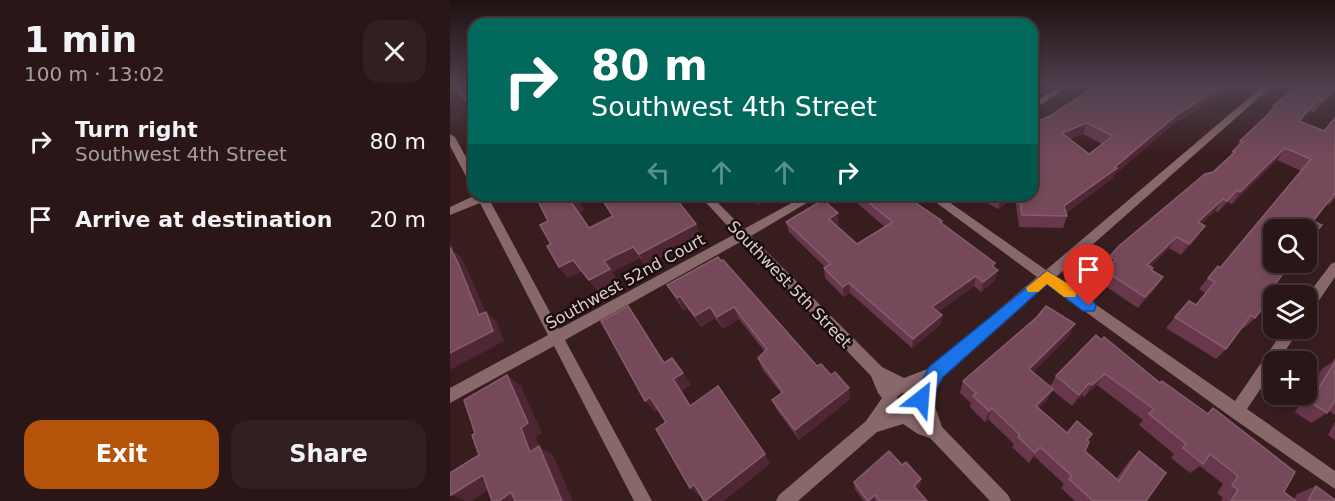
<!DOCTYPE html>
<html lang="en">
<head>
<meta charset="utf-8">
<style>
	:root { --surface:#2a1617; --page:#321f20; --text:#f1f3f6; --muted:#a59fa1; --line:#463536; --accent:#b45309 }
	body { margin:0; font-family:"DejaVu Sans",sans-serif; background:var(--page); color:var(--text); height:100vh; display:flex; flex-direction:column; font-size:22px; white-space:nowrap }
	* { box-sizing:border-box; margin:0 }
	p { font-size:20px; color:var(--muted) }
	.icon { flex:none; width:33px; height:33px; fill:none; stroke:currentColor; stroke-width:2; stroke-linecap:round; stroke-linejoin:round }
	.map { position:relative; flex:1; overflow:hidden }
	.drawer { display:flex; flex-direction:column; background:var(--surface); width:450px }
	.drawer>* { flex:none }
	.guide { position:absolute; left:18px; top:18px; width:570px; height:183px; border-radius:18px; box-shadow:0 3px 9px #0003,0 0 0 2px var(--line); background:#00695c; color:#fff; overflow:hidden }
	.controls { position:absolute; left:813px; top:219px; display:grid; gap:12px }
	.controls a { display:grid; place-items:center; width:54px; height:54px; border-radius:12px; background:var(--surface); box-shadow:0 3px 9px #0003,0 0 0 2px var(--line); font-size:30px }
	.pin { position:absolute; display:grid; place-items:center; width:51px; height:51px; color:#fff; margin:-62px -26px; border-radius:50% 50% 50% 0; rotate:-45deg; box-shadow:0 0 6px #0007 }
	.pin .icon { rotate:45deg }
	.me { position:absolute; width:66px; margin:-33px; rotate:28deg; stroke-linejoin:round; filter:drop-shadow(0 0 4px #0008) }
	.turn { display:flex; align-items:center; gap:21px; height:126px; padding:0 24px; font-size:27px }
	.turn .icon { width:78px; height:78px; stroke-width:2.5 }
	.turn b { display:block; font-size:42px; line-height:51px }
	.lanes { display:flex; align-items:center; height:57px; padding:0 24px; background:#0003; justify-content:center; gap:30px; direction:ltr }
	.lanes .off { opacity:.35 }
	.round { display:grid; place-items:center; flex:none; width:63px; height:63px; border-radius:18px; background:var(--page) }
	.headline { display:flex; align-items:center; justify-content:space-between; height:102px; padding:0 24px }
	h1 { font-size:36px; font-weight:800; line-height:45px }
	.primary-button { display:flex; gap:12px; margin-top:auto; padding:12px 24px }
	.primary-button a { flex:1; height:69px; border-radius:18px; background:var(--accent); color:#fff; font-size:24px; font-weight:800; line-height:69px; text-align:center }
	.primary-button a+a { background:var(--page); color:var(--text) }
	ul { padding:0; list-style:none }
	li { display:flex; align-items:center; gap:18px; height:78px; padding:0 24px }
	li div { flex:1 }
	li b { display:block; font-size:22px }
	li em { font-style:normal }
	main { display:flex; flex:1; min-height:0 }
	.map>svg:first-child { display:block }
</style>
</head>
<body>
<main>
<section class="drawer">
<div class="headline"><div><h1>1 min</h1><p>100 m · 13:02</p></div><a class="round"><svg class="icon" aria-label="close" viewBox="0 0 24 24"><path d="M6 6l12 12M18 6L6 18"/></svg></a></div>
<ul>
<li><svg class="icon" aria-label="right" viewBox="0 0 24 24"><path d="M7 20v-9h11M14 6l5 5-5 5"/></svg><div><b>Turn right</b><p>Southwest 4th Street</p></div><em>80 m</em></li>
<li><svg class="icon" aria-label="arrive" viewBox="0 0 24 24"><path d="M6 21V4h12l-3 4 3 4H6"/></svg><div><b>Arrive at destination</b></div><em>20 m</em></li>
</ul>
<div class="primary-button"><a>Exit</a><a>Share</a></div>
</section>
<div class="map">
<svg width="885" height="501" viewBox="0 0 885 501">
	<rect width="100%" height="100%" fill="#381d1f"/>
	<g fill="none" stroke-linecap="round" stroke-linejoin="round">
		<g fill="#89686a" fill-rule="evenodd">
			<path d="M611 86H620L582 110V103Z"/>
			<path d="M813 86H822L606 277 785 401 835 328H850L828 362H824V369L797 409 885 471V489L781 417 597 284 492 377 488 387 480 399 485 407 492 427 558 495 561 501H540L480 438 468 434 453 424 427 432 348 501H326L329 495 416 421 432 398 428 393 421 376 292 241 115 340 202 501H184L104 346 0 403V388L98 335 30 203 0 215V207L26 195H43L39 199 109 329 285 234 249 195H260L294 229 356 195H370L301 236 432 367 454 378 480 368 587 277 476 195H489L596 270ZM452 393H458L463 397V404L458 409H452L447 404V397Z"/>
			<path d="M0 134 5 137 24 172V185L19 182 0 146Z"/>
			<path d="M885 262V277L861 312 856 313V297L881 264Z"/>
		</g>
	</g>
	<g fill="#68374c" fill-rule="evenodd">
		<path d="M646 86H777L776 88 760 101 722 125 664 175 662 179 616 213 617 216 613 228 569 227 565 197 548 209 523 195H582L600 116ZM633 134 652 144 639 154 620 139Z"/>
		<path d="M885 86V91L864 113 859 111 850 121 874 131 885 118V198L879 205 876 204 863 221 812 301 805 318 794 328 792 327 776 349 766 359 716 328 725 317 746 305 756 293 749 289 758 278 770 268 851 171 827 160 782 204 778 202 768 212 765 211 751 224 747 238 731 255 719 248 700 267 701 270 713 277 705 289 688 308 649 282 657 269 654 267 660 256 778 159 790 141 816 116 823 106Z"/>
		<path d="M149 195 251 236 195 266 190 258 162 272 167 280 148 291 132 271 118 278 109 267 101 244 90 225 135 210 129 213 139 228 162 216Z"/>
		<path d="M299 195H327L307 205Z"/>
		<path d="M406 195H454L492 221 491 223 545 263 544 267 548 270 545 280 531 292 524 286 488 312 492 315 490 325 462 348 400 293 394 297 375 278 374 268 375 267 339 232 336 222 389 224 386 226 407 244 435 227 407 203Z"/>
		<path d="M268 257 367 366 400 399 349 440 327 410 322 400 331 393 312 369 308 358 315 352 289 319 273 329 265 318 251 327 237 308 233 310 217 285Z"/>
		<path d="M625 324 618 337 583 372 600 387 606 376 646 335 710 383 757 413 763 408 834 492 844 500 847 494 866 486 885 501H771L773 498 767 493 773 484 750 466 740 473 721 458 724 454 689 425 693 420 647 385 634 397 632 395 622 406 602 390 597 400 589 408 617 433 637 440 635 451 666 479 679 461 689 451 696 501H625L611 488 614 484 584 456 579 463 562 447 564 444 538 419 535 422 520 407 521 403 510 393 513 381Z"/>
		<path d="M885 358V415L879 411 877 413 861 423 845 412 872 369 882 362Z"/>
		<path d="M885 422V440L878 435Z"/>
		<path d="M452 465 471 479 470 486 467 489 477 501H414L405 489 404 482Z"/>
	</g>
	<g fill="#4f2634">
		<path d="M772 86H777L776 88 760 101 722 125 664 175 662 179 610 217 614 206 665 167 728 114Z"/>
		<path d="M885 88V91L864 113 872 101Z"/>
		<path d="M868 99 859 111 840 133 849 121Z"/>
		<path d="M637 123 633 134 608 144 612 133Z"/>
		<path d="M835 148 827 160 782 204 790 192Z"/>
		<path d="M787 190 778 202 768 212 777 201Z"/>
		<path d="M304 195H327L307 205Z"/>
		<path d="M555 195H565V197L548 209 551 198Z"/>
		<path d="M128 199 135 210 129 213 121 202Z"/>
		<path d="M773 199 765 211 740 234 748 222Z"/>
		<path d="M388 213 389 224 380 229 379 219Z"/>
		<path d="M246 224 251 236 195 266 189 254Z"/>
		<path d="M755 226 747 238 731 255 739 244Z"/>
		<path d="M727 237 719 248 690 276 697 265Z"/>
		<path d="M0 241 4 251 11 257 19 273 40 323 36 312 47 322 54 341 0 370V353L29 315 0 251Z"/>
		<path d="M183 247 190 258 162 272 154 261Z"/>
		<path d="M123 260 132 271 118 278 109 267Z"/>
		<path d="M160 269 167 280 148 291 139 280Z"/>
		<path d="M548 270 545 280 531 292 533 282Z"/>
		<path d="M526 276 524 286 481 317 482 307Z"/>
		<path d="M713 277 705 289 688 308 695 297Z"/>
		<path d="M399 283 400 293 394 297 393 287Z"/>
		<path d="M230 296 237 308 233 310 227 298Z"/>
		<path d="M178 306 187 319 223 376 214 363Z"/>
		<path d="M260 307 265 318 251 327 245 316Z"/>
		<path d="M284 307 289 319 273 329 267 317Z"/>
		<path d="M492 315 490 325 462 348 463 339Z"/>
		<path d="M625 324 618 337 574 381 579 369Z"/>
		<path d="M233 373 241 385 232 391 248 417 223 379Z"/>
		<path d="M655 374 647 385 634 397 642 385Z"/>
		<path d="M57 375 71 386 92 433 86 437 89 447 103 455 123 501H112L80 452 71 428Z"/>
		<path d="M639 383 632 395 622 406 629 395Z"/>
		<path d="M399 388 400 399 349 440 345 430Z"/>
		<path d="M603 389 597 400 581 417 586 406Z"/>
		<path d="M200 397 210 408 205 412 195 401Z"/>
		<path d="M542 408 538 419 535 422 539 411Z"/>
		<path d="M590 447 584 456 579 463 585 453Z"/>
		<path d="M315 454 320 464 274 501H255Z"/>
		<path d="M33 475 50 483 21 501H16L1 495Z"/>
		<path d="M471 479 470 486 463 492 464 486Z"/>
		<path d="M244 484 253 493 249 496 240 488Z"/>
		<path d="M61 492 76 501H49Z"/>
		<path d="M425 495V501H419Z"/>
	</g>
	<g fill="#75485a" stroke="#865d6c" stroke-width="1.5" fill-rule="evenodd">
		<path d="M4 86H24V115L21 108Z"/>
		<path d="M646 86H772L728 114 665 167 667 168 614 206 617 216 572 215 569 195H582V123L600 116ZM637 123 663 136 639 154 612 133Z"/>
		<path d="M848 86H885V88L872 101 868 99 849 121 874 131 885 118V193L863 221 872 225 856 244V230H824V262H842L812 301 816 304 805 318 801 315 776 349 725 317 739 301 746 305 765 282 758 278 768 266 770 268 861 159 835 148 790 192 787 190 777 201 773 199 748 222 755 226 739 244 727 237 697 265 703 268 701 270 713 277 695 297 655 271 666 260 660 256 669 246 755 174 763 172 785 152 783 151 793 142 790 141 826 107 823 106Z"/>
		<path d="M85 195H125L128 199 121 202 139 228 163 216 149 195H223L246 224 189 254 183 247 154 261 160 269 139 280 123 260 109 267 97 246 101 244 90 225 98 221Z"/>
		<path d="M409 195H454L492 221 490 222 545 263 542 266 548 270 533 282 526 276 482 307 492 315 463 339 399 283 393 287 374 268 381 264 336 222 373 200 388 213 379 219 407 244 443 222Z"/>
		<path d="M546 195H555L551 198Z"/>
		<path d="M0 247 8 263 29 315 36 312 43 331 0 353Z"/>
		<path d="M268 257 271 261 273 260 367 366 371 364 381 375 385 372 399 388 345 430 322 400 333 392 308 358 317 349 284 307 267 317 260 307 245 316 230 296 227 298 217 285Z"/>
		<path d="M178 306 214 363 222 358 233 373 223 379 240 406 268 386 315 454 255 501H254L244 484 240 488 206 429 216 422 200 397 195 401 151 321Z"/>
		<path d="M596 306 625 324 579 369 603 389 586 406 617 433 627 421 642 434 637 440 639 442 635 451 669 481 689 451 716 473 696 501H643L619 479 622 476 590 447 585 453 568 437 570 435 542 408 539 411 523 396 526 393 513 381 587 317Z"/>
		<path d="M646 335 651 340 654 337 710 383 712 381 758 414 763 408 845 472 834 492 846 501H781L788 490 782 485 788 476 760 454 753 464 733 448 736 444 699 414 704 409 655 374 642 385 639 383 629 395 606 376Z"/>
		<path d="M885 362V400L877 413 860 402Z"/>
		<path d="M57 375 78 423 71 428 80 452 89 446 112 501H65L61 492 49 501H42L33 475 1 495 0 491V473L29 455 22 435 25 433 14 400Z"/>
		<path d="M439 451 452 465 456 462 471 479 464 486 477 501H430L425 495 418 501 404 482Z"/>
		<path d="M866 486 885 500V501H858Z"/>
	</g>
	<linearGradient id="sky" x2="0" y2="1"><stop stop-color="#1f1011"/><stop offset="0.55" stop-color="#4d404d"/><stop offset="1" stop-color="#4d404d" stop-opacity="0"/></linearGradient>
	<rect width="885" height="156" fill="url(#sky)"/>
	<path fill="#1a73e8" stroke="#114b97" stroke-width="1.5" d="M597 271 644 302 646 306 644 311H633L597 284 493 377 477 405 471 408 465 405 463 399 479 367Z"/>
	<path fill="#f59e0b" d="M597 271 625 288 627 292 625 297H614L597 284 588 292H578L576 288Z"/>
	<g text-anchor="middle" stroke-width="5" stroke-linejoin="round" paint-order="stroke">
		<g font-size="16" fill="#e1cece" stroke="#180c0c">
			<text transform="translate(175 281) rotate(-29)" y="6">Southwest 52nd Court</text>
			<text transform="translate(340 284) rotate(46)" y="6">Southwest 5th Street</text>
		</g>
	</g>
</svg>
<div class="controls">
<a><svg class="icon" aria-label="search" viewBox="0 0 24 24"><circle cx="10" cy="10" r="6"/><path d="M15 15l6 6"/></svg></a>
<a><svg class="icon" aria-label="layers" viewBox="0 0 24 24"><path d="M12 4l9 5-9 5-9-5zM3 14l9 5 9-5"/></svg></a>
<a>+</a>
</div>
<div class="pin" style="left:639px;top:306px;background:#d93025"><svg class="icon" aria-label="arrive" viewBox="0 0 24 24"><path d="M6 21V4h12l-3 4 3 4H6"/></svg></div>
<svg class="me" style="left:471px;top:399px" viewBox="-20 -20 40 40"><path d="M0-17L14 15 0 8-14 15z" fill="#1a73e8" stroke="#fff" stroke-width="4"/></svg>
<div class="guide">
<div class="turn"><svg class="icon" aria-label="right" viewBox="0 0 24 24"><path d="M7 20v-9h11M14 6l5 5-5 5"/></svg><div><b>80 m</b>Southwest 4th Street</div></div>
<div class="lanes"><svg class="icon off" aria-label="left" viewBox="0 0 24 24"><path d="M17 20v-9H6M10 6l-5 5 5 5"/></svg><svg class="icon off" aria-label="ahead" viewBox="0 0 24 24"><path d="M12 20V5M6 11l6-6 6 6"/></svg><svg class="icon off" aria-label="ahead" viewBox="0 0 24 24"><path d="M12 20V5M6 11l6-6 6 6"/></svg><svg class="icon" aria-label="right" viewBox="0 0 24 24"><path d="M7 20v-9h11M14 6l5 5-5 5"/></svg></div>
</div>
</div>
</main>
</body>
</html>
